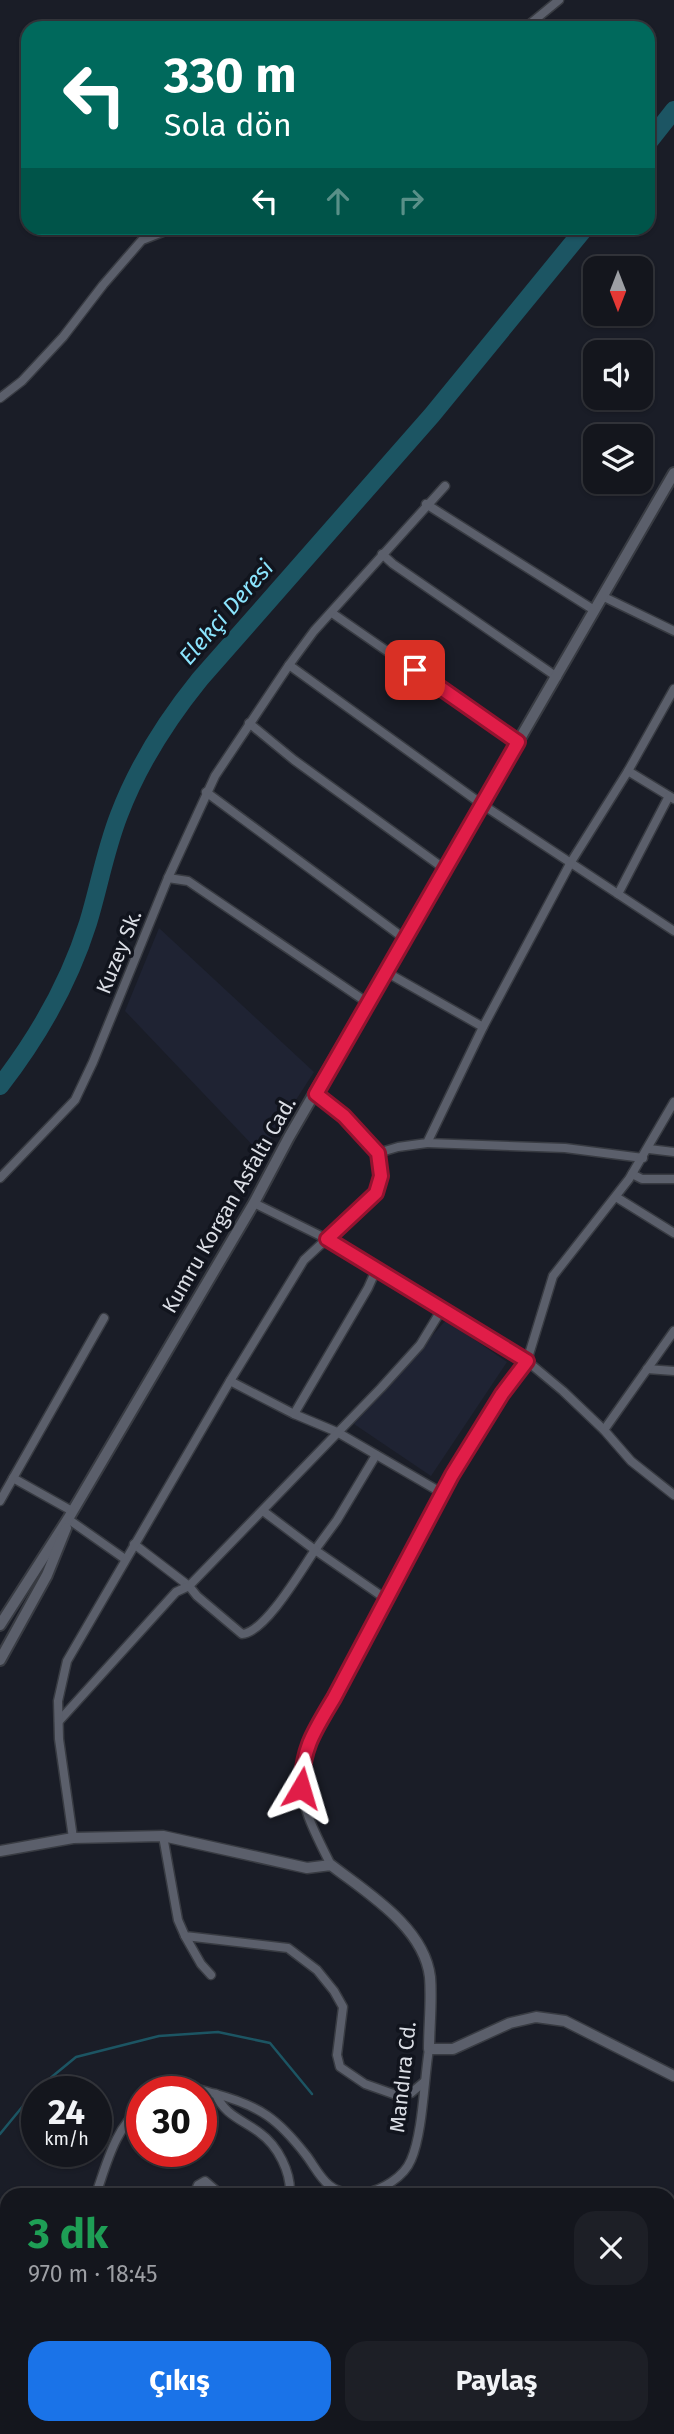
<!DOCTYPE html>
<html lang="tr">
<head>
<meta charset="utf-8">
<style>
	:root { --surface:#14161d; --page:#1d1f26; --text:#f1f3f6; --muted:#9d9fa4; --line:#33353b; --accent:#1a73e8 }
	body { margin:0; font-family:"Fira Sans",sans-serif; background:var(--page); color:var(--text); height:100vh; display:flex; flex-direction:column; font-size:26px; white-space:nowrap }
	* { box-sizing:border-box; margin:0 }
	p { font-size:23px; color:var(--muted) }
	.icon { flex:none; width:38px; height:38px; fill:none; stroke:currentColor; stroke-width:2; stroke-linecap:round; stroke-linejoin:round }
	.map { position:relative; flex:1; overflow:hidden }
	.sheet { position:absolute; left:0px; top:2188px; width:676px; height:247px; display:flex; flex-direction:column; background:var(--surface); border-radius:21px 21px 0 0; box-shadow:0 2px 5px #0004,0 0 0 2px var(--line) }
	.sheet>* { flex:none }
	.guide { position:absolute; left:21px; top:21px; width:634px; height:214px; border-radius:21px; box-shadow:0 2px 5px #0004,0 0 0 2px var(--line); background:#00695c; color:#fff; overflow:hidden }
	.needle { width:46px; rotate:180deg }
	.tools { position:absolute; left:583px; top:256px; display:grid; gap:14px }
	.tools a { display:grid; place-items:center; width:70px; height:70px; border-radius:14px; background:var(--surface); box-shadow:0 2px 5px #0004,0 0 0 2px var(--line); font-size:35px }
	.speed { position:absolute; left:21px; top:2076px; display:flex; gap:14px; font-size:35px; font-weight:700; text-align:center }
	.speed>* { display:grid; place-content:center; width:91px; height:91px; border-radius:50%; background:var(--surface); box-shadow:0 2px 5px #0004,0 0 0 2px var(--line); line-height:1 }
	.speed small { font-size:18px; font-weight:400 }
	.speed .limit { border:10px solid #d22; background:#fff; color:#111 }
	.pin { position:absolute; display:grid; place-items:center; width:60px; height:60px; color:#fff; margin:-30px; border-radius:14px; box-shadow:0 4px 10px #0006 }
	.me { position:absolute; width:77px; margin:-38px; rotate:7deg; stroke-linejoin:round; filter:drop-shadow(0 0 5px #0008) }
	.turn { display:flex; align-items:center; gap:24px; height:147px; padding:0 28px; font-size:32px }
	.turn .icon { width:91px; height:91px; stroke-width:2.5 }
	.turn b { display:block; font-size:49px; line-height:60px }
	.lanes { display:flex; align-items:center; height:66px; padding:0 28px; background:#0003; justify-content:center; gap:35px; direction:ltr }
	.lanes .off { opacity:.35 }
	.round { display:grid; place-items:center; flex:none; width:74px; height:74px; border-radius:21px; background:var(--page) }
	.overview { display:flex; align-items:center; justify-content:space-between; height:119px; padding:0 28px }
	h1 { font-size:42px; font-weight:700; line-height:52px; color:#1e9e55 }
	.action { display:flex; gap:14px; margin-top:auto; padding:14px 28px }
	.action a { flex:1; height:80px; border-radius:21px; background:var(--accent); color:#fff; font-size:28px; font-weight:700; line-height:80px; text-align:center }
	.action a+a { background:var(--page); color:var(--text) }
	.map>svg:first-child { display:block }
</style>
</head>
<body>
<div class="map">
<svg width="674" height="2434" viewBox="0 0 674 2434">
	<rect width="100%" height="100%" fill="#1a1d27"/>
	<g fill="#1f2333">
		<path d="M159 928 314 1072 261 1154 125 1011Z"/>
		<path d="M446 1320 507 1362 431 1476 354 1424Z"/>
	</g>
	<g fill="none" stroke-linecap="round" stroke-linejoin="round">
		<path stroke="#1c5563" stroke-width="2.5" d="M0 2134 37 2089 76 2057 159 2036 218 2032 270 2043 312 2094"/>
		<g stroke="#1c5563" stroke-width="18">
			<path d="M648 143 674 110"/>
			<path d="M0 1086C38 1037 69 983 88 923 99 887 105 851 119 815 138 765 166 721 200 679L432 415 585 228"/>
		</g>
		<defs>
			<g id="minor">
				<path d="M525 28 559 0"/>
				<path d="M0 398 22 381 63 337 103 285 142 240 173 228"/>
				<path d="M426 504 594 610"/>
				<path d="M382 554 393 564 557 677"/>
				<path d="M602 596 674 631"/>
				<path d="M332 613 518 742"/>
				<path d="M289 665 483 805 674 931"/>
				<path d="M249 723 294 760 446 870"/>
				<path d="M628 771 674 799"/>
				<path d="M206 792 405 939"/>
				<path d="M168 878 188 881 368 1003"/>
				<path d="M618 894 669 796"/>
				<path d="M386 972 483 1027"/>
				<path d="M427 1143 565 1148 643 1158"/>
				<path d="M649 1149 674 1152"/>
				<path d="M378 1153 398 1147 427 1143 483 1027 571 862 628 771 674 689"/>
				<path d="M632 1174 642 1179H674"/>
				<path d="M0 1178 75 1100 93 1062 168 878 215 776 289 665 314 631 445 486"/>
				<path d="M616 1197 674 1233"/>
				<path d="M254 1203 327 1239 527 1361 563 1391 604 1430 631 1461 674 1495"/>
				<path d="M647 1369 674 1371"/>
				<path d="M230 1381 294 1414 337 1432 442 1493"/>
				<path d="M294 1414 368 1288 376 1270"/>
				<path d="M604 1430 674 1331"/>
				<path d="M376 1455 337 1520 315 1550 386 1599"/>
				<path d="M13 1478 72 1511"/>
				<path d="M0 1501 104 1318"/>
				<path d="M68 1519 125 1559"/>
				<path d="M134 1544 189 1586 197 1596 242 1634C265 1633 302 1569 315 1550L263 1511"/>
				<path d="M59 1721 176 1592 189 1586 381 1388 420 1345 442 1309"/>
				<path d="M163 1836 178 1920 185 1936 288 1948 317 1970 334 1991 343 2007 337 2055 340 2067 365 2084 399 2096 411 2093 424 2082"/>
				<path d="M73 1838 59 1739 58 1701 67 1661 230 1381 304 1260 376 1193 381 1176 378 1153 344 1116 316 1094"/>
				<path d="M331 1865C292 1789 289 1772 334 1698L452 1475 502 1394 527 1361 553 1276 629 1179 674 1102"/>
				<path d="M185 1936 201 1964 211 1975"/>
				<path d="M164 2091C183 2081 198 2090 216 2094 260 2106 278 2119 306 2155 313 2164 320 2178 329 2185 338 2193 353 2194 365 2193 382 2190 404 2177 411 2160 423 2133 424 2079 429 2049"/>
				<path d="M216 2094C224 2115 243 2120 260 2133 278 2146 291 2172 290 2194"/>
				<path d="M96 2194C107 2163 115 2128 142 2107"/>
				<path d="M194 2194 198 2185 205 2181 220 2194"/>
				<path d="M0 2397 7 2400"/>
				<path d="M79 2427 97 2434"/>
				<path d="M391 2427 402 2434"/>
				<path d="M592 2427 599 2434"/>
				<path d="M9 2434 11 2427"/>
				<path d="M102 2434 105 2427"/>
				<path d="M186 2434 189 2427"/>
				<path d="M276 2434 279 2427"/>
				<path d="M369 2434 376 2427"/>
			</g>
			<path id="tertiary" d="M0 1851 73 1838 163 1836 307 1868 331 1865C367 1893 424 1927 430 1977 432 2001 429 2025 429 2049H453L510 2023 536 2017 565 2021 674 2076"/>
			<g id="secondary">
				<path d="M0 1625 68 1519 254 1203 289 1137 674 473"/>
				<path d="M0 1660 47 1575 66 1528"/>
			</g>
		</defs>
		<use href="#minor" stroke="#383b42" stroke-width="11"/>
		<use href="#tertiary" stroke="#383b42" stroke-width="13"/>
		<use href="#secondary" stroke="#383b42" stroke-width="14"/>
		<use href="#minor" stroke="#5b5f6b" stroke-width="8"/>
		<use href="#tertiary" stroke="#5b5f6b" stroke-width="10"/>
		<use href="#secondary" stroke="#5b5f6b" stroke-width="10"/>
	</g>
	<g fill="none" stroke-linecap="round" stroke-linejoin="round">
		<defs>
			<path id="route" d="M301 1788C303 1747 313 1733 334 1698L452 1475 502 1394 527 1361 327 1239 376 1193 381 1176 378 1153 344 1116 316 1094 518 742 415 670"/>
		</defs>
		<use href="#route" stroke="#92132f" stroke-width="18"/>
		<use href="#route" stroke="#e11d48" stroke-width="12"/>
	</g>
	<g text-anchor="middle" stroke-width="7" stroke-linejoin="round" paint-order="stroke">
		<g font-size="21" fill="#dbdee5" stroke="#11141d">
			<text transform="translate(119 952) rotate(-68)" y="7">Kuzey Sk.</text>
			<text transform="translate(229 1205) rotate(-60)" y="7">Kumru Korgan Asfaltı Cad.</text>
			<text transform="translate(403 2077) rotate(-84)" y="7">Mandıra Cd.</text>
		</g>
		<g font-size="23" font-style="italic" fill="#8be4fd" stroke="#11141d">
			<text transform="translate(226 612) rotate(-49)" y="8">Elekçi Deresi</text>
		</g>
	</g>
</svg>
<div class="tools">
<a><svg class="needle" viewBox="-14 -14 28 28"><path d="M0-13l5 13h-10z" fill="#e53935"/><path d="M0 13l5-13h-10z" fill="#9d9fa4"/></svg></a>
<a><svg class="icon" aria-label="sound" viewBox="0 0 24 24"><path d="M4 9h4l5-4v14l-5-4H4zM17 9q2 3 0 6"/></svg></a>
<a><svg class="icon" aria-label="layers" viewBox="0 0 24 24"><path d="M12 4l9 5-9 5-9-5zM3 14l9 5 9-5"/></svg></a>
</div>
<div class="speed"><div>24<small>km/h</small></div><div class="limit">30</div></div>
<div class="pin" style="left:415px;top:670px;background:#d93025"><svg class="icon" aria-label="arrive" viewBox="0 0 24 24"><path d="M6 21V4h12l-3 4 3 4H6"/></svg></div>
<svg class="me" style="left:301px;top:1788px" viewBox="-20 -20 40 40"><path d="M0-17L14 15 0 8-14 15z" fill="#e11d48" stroke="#fff" stroke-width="4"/></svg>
<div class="guide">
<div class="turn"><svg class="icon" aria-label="left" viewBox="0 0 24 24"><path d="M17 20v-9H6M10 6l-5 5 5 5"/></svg><div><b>330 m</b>Sola dön</div></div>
<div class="lanes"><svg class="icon" aria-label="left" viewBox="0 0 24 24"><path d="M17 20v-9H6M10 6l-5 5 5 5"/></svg><svg class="icon off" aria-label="ahead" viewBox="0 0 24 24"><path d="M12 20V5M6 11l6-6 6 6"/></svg><svg class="icon off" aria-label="right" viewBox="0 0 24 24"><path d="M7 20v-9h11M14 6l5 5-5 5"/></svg></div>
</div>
<section class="sheet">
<div class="overview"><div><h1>3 dk</h1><p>970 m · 18:45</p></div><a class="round"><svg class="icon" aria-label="close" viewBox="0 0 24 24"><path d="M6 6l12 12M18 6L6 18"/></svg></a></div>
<div class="action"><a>Çıkış</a><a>Paylaş</a></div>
</section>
</div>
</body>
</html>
